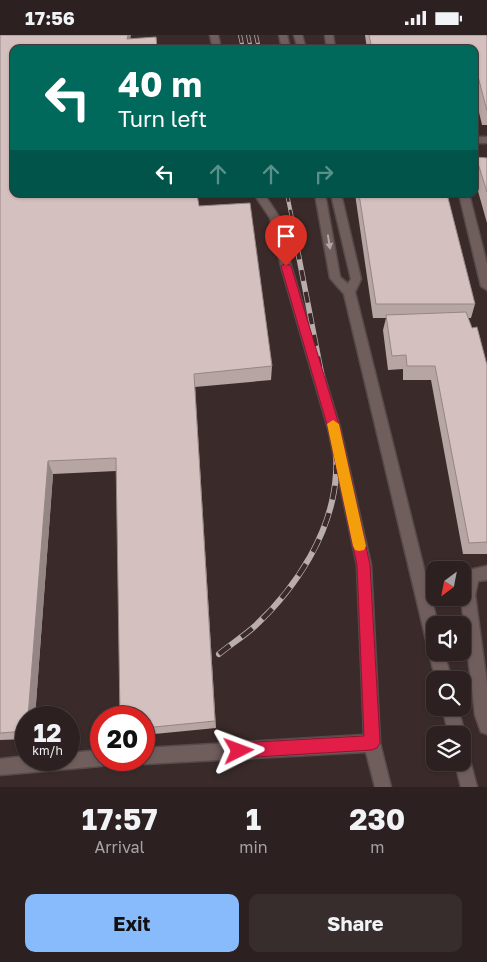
<!DOCTYPE html>
<html lang="en">
<head>
<meta charset="utf-8">
<style>
	:root { --surface:#2c2020; --page:#382d2d; --text:#f1f3f6; --muted:#a6a3a5; --line:#483e3e; --accent:#87bbfb }
	body { margin:0; font-family:"Golos Text",sans-serif; background:var(--page); color:var(--text); height:100vh; display:flex; flex-direction:column; font-size:19px; white-space:nowrap }
	* { box-sizing:border-box; margin:0 }
	p { font-size:16px; color:var(--muted) }
	.icon { flex:none; width:28px; height:28px; fill:none; stroke:currentColor; stroke-width:2; stroke-linecap:round; stroke-linejoin:round }
	.map { position:relative; height:752px; overflow:hidden }
	.panel { display:flex; flex-direction:column; background:var(--surface); flex:1 }
	.panel>* { flex:none }
	.banner { position:absolute; left:10px; top:10px; width:468px; height:152px; border-radius:10px; box-shadow:0 1px 4px #0004,0 0 0 1px var(--line); background:#00695c; color:#fff; overflow:hidden }
	.needle { width:32px; rotate:212deg }
	.fabs { position:absolute; left:426px; top:526px; display:grid; gap:10px }
	.fabs a { display:grid; place-items:center; width:45px; height:45px; border-radius:10px; background:var(--surface); box-shadow:0 1px 4px #0004,0 0 0 1px var(--line); font-size:25px }
	.speed { position:absolute; left:15px; top:671px; display:flex; gap:10px; font-size:25px; font-weight:700; text-align:center }
	.speed>* { display:grid; place-content:center; width:65px; height:65px; border-radius:50%; background:var(--surface); box-shadow:0 1px 4px #0004,0 0 0 1px var(--line); line-height:1 }
	.speed small { font-size:12px; font-weight:400 }
	.speed .limit { border:8px solid #d22; background:#fff; color:#111 }
	.pin { position:absolute; display:grid; place-items:center; width:42px; height:42px; color:#fff; margin:-51px -21px; border-radius:50% 50% 50% 0; rotate:-45deg; box-shadow:0 0 5px #0007 }
	.pin .icon { rotate:45deg }
	.me { position:absolute; width:55px; margin:-28px; rotate:87deg; stroke-linejoin:round; filter:drop-shadow(0 0 4px #0008) }
	.turn { display:flex; align-items:center; gap:18px; height:105px; padding:0 25px; font-size:22px }
	.turn .icon { width:65px; height:65px; stroke-width:2.5 }
	.turn b { display:block; font-size:35px; line-height:42px }
	.lanes { display:flex; align-items:center; height:48px; padding:0 25px; background:#0003; justify-content:center; gap:25px; direction:ltr }
	.lanes .off { opacity:.35 }
	.eta { display:flex; justify-content:space-evenly; align-items:center; height:85px; text-align:center }
	.eta b { font-size:30px; font-weight:700; line-height:35px }
	.primary-button { display:flex; gap:10px; margin-top:auto; padding:10px 25px }
	.primary-button a { flex:1; height:58px; border-radius:10px; background:var(--accent); color:#111; font-size:20px; font-weight:700; line-height:58px; text-align:center }
	.primary-button a+a { background:var(--page); color:var(--text) }
	.status { display:flex; justify-content:space-between; align-items:center; height:35px; padding:0 25px; background:var(--surface); direction:ltr }
	.status svg { height:14px; fill:currentColor }
	.map>svg:first-child { display:block }
</style>
</head>
<body>
<div class="status"><b>17:56</b><svg viewBox="0 0 49 12"><path d="M0 12V9h3v3zM5 12V6h3v6zM10 12V3h3v9zM15 12V0h3v12zM26 1h20v11H26zM47 4h2v5h-2z"/></svg></div>
<div class="map">
<svg width="487" height="752" viewBox="0 0 487 752">
	<rect width="100%" height="100%" fill="#3a2b2a"/>
	<g fill="none" stroke-linecap="round" stroke-linejoin="round">
		<defs>
			<g id="minor">
				<path d="M210 0H218L221 14H213Z"/>
				<path d="M279 0H287L290 14H282Z"/>
				<path d="M294 0H302L306 14H298Z"/>
				<path d="M325 0H333L335 14H327Z"/>
				<rect x="474" y="102" width="13" height="6"/>
				<path d="M254 159H264L280 183 291 231 340 393 371 530 380 708 391 752H375L366 717 144 729 137 725H144V713L364 700 357 530 328 393 281 231 270 183Z"/>
				<path d="M315 159H325L340 242 348 249 351 244 331 159H341L361 244 355 257 438 590H435V618H444L452 645H436L429 618 431 615 427 609 344 259 330 243Z"/>
				<path d="M459 159H469L487 229V255L481 251Z"/>
				<path d="M487 531V545L478 546 475 560 487 649V699L481 697 475 680 461 562 462 546 469 535Z"/>
				<path d="M442 672H458L465 700 463 706 462 700H449Z"/>
				<path d="M101 715V725H108L107 729 101 731 0 740V724L26 721V725H69V718Z"/>
				<path d="M462 716 468 718 477 752H461L455 728H462Z"/>
			</g>
		</defs>
		<use href="#minor" stroke="#574a4a" stroke-width="3"/>
		<use href="#minor" fill="#705e5d" fill-rule="evenodd"/>
		<defs>
			<g id="rail-far2">
				<path d="M240 0 243 14"/>
				<path d="M248 0 251 14"/>
				<path d="M256 0 259 14"/>
				<path d="M287 159 294 193"/>
			</g>
			<path id="rail-far1" d="M293 192 336 413V439"/>
			<path id="rail" d="M219 619C231 609 244 601 255 591 297 552 333 496 336 438"/>
		</defs>
		<use href="#rail-far2" stroke="#b9aead" stroke-width="4"/>
		<use href="#rail-far1" stroke="#b9aead" stroke-width="5.5"/>
		<use href="#rail" stroke="#b9aead" stroke-width="6"/>
		<use href="#rail-far2" stroke="#3a2b2a" stroke-width="2.5" stroke-dasharray="8" stroke-linecap="butt"/>
		<use href="#rail-far1" stroke="#3a2b2a" stroke-width="4" stroke-dasharray="11" stroke-linecap="butt"/>
		<use href="#rail" stroke="#3a2b2a" stroke-width="4.5" stroke-dasharray="14" stroke-linecap="butt"/>
	</g>
	<g fill="#b6a5a3">
		<path d="M0 0 131 4 156 2 157 14H14V159L199 171 272 331 271 345 195 352 216 693 144 700V682L116 436 53 439 35 682H26V704L0 705Z"/>
		<path d="M365 0H487V90H482L474 56V14H367Z"/>
		<path d="M476 122 487 123V188L474 142V131Z"/>
		<path d="M355 159H447L475 269 471 283H468L487 330V519H463L431 345H403V334L388 335 383 295 386 283H373Z"/>
	</g>
	<g fill="#948685">
		<path d="M128 0H131L129 14 127 4Z"/>
		<path d="M48 426 53 439 35 682H28Z"/>
	</g>
	<g fill="#d4c0be" stroke="#948685">
		<path d="M0 0H128L127 4 156 2 157 14H14V159H197L199 171 250 168 272 331 194 339 215 686 144 693V682H120L116 423 48 426 28 682H26V696L0 698Z"/>
		<path d="M369 0H487V76L474 26V14H372Z"/>
		<path d="M476 122 487 123V157Z"/>
		<path d="M359 159H447L475 269H376Z"/>
		<path d="M466 277 472 293 477 292 487 330V507L469 508 435 331H407L406 320 392 321 386 280Z"/>
	</g>
	<defs><path id="oneway-solid" d="M-6-.8H1V-3.2L6.5 0L1 3.2V.8H-6Z" transform="scale(1.25)"/></defs>
	<use fill="#b4a7a6" href="#oneway-solid" transform="translate(329 207) rotate(81)"/>
	<path fill="#e11d48" stroke="#92132f" d="M286 228 291 231 340 393 370 530 380 708 377 713 372 715 239 723 234 721 231 716 234 710 239 708 364 701 357 530 328 393 281 231Z"/>
	<path fill="#f59e0b" d="M333 385 339 389 366 511 364 515 359 516 355 515 353 511 327 389Z"/>
</svg>
<div class="fabs">
<a><svg class="needle" viewBox="-14 -14 28 28"><path d="M0-13l5 13h-10z" fill="#e53935"/><path d="M0 13l5-13h-10z" fill="#a6a3a5"/></svg></a>
<a><svg class="icon" aria-label="sound" viewBox="0 0 24 24"><path d="M4 9h4l5-4v14l-5-4H4zM17 9q2 3 0 6"/></svg></a>
<a><svg class="icon" aria-label="search" viewBox="0 0 24 24"><circle cx="10" cy="10" r="6"/><path d="M15 15l6 6"/></svg></a>
<a><svg class="icon" aria-label="layers" viewBox="0 0 24 24"><path d="M12 4l9 5-9 5-9-5zM3 14l9 5 9-5"/></svg></a>
</div>
<div class="speed"><div>12<small>km/h</small></div><div class="limit">20</div></div>
<div class="pin" style="left:286px;top:231px;background:#d93025"><svg class="icon" aria-label="arrive" viewBox="0 0 24 24"><path d="M6 21V4h12l-3 4 3 4H6"/></svg></div>
<svg class="me" style="left:239px;top:716px" viewBox="-20 -20 40 40"><path d="M0-17L14 15 0 8-14 15z" fill="#e11d48" stroke="#fff" stroke-width="4"/></svg>
<div class="banner">
<div class="turn"><svg class="icon" aria-label="left" viewBox="0 0 24 24"><path d="M17 20v-9H6M10 6l-5 5 5 5"/></svg><div><b>40 m</b>Turn left</div></div>
<div class="lanes"><svg class="icon" aria-label="left" viewBox="0 0 24 24"><path d="M17 20v-9H6M10 6l-5 5 5 5"/></svg><svg class="icon off" aria-label="ahead" viewBox="0 0 24 24"><path d="M12 20V5M6 11l6-6 6 6"/></svg><svg class="icon off" aria-label="ahead" viewBox="0 0 24 24"><path d="M12 20V5M6 11l6-6 6 6"/></svg><svg class="icon off" aria-label="right" viewBox="0 0 24 24"><path d="M7 20v-9h11M14 6l5 5-5 5"/></svg></div>
</div>
</div>
<section class="panel">
<div class="eta">
<div><b>17:57</b><p>Arrival</p></div>
<div><b>1</b><p>min</p></div>
<div><b>230</b><p>m</p></div>
</div>
<div class="primary-button"><a>Exit</a><a>Share</a></div>
</section>
</body>
</html>
